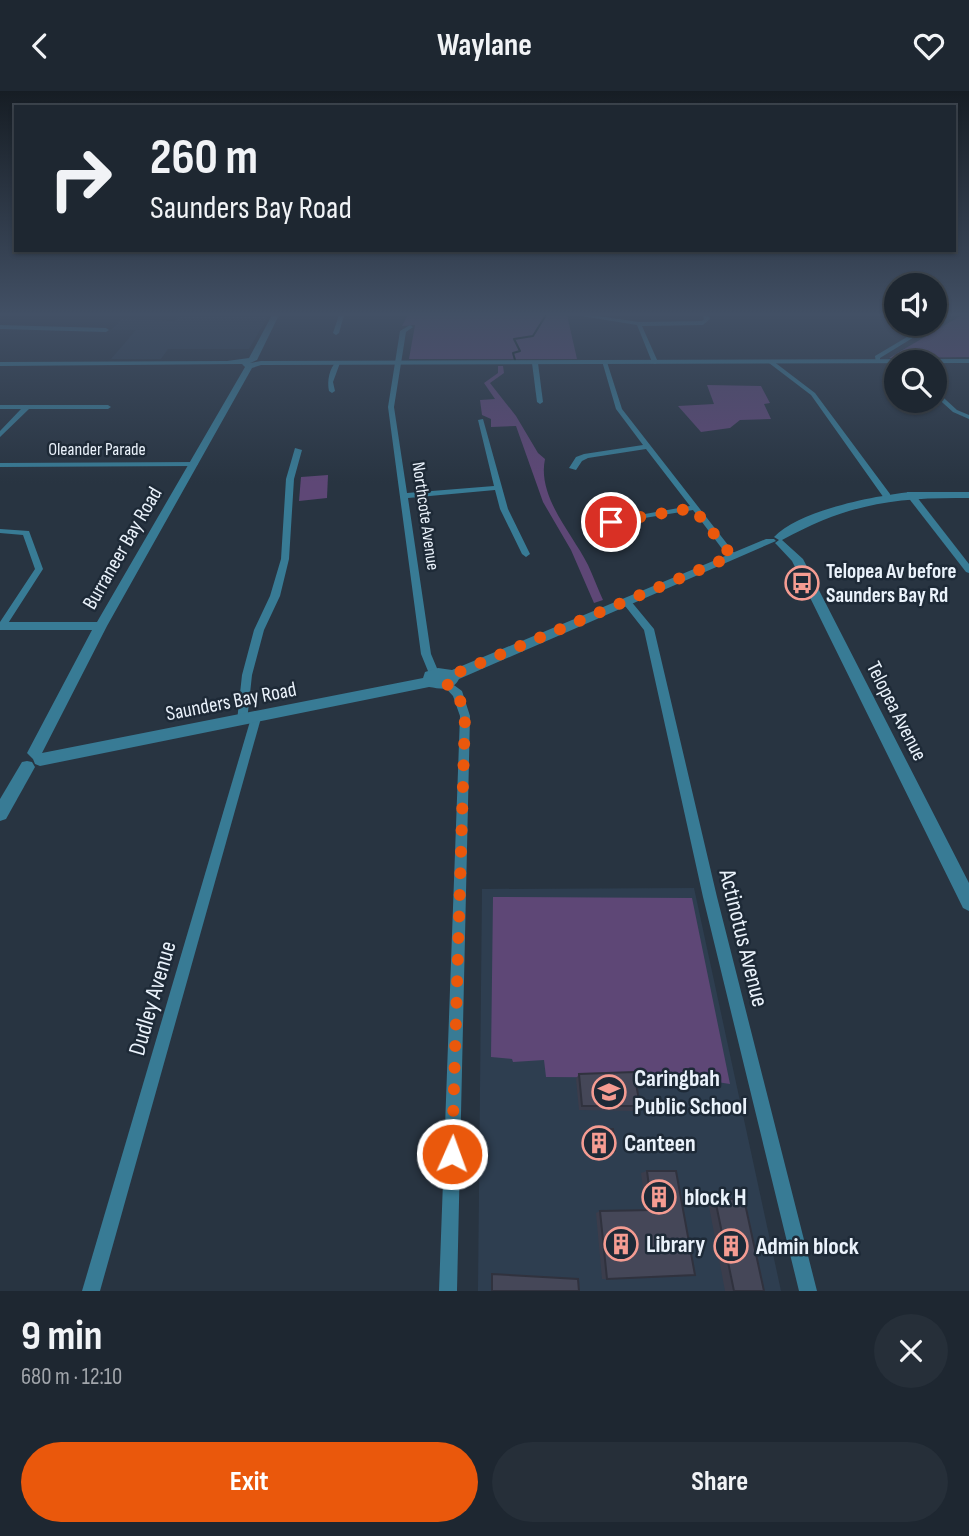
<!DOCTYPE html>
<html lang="en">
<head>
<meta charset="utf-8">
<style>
	:root { --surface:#1e2731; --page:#262f39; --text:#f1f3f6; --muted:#a1a5ab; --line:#3c444d; --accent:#ea580c }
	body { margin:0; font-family:"Sofia Sans Condensed",sans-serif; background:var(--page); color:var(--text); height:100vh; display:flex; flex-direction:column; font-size:26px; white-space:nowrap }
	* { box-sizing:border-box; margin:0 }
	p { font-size:23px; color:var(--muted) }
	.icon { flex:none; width:38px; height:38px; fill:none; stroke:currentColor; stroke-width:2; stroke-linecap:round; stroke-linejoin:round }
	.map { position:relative; height:1200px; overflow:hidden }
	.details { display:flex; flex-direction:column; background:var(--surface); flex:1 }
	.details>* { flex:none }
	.hud { position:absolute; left:14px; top:14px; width:942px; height:147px; border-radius:0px; box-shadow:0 2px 5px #0004,0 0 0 2px var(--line); background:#1e2731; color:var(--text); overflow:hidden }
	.buttons { position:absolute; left:884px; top:182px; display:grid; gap:14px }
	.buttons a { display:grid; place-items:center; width:63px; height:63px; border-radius:50%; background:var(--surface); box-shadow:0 2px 5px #0004,0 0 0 2px var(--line); font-size:35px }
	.pin { position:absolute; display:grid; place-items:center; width:60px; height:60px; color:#fff; margin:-30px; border:4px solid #fff; border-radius:50%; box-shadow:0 2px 7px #0007 }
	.me { position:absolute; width:77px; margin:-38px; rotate:2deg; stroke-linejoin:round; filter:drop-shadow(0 0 5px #0008) }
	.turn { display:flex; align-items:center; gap:24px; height:147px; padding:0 21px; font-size:32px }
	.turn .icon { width:91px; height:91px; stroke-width:2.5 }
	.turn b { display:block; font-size:49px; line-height:60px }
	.round { display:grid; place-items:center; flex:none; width:74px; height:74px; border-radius:37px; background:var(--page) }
	.head { display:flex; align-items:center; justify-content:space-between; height:119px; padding:0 21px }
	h1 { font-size:42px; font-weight:700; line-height:52px }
	.button { display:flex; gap:14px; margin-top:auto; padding:14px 21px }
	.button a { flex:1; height:80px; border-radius:42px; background:var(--accent); color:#fff; font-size:28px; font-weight:700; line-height:80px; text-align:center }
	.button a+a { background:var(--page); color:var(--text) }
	header { display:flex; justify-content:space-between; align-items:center; height:91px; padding:0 21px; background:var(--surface); font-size:32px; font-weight:700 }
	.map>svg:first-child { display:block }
</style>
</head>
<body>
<header><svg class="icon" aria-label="back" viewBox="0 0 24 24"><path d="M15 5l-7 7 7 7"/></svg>Waylane<svg class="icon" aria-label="heart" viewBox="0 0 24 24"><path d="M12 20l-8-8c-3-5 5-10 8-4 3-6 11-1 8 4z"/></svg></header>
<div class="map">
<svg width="969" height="1200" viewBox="0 0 969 1200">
	<rect width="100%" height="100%" fill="#283441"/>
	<g fill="#2e3e50">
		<path d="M180 224H269L249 258H168L161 268H111L136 239H111L122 228 175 230Z"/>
		<path d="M694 797 781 1200H478L482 798Z"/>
	</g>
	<g fill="#5e4776">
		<path d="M408 224H567L577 268H409L415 234 402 235Z"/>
		<path d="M962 224H969V266L889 267Z"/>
		<path d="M498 275H503L504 282 490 292 516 325 538 362 545 368C537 406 572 442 588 474 593 485 598 498 603 509L594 512 571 459 543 411 516 335 491 336V328L482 324 480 309 495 308 484 292 498 282Z"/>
		<path d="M707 294 761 295 770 312 764 313 771 328 740 329 730 337 701 341 678 315 714 313Z"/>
		<path d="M328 384 327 407 299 410 301 386Z"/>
		<path d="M493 806 692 807 730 993 691 987 546 986 544 969 513 971 512 968 491 966Z"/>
	</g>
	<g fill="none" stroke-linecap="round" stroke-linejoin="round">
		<path stroke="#0c1d1e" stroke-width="2" d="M515 269 513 262 520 260 514 248 533 245 546 224"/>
		<g fill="#387b95" fill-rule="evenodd">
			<path d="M339 224H344L339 242 336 244 333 242Z"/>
			<path d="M575 224H591L639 231 702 230 704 228 703 224H708L710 228 703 234 642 235 658 271 655 273 652 271 637 234Z"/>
			<path d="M944 224H950L880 267V272H876L875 265 929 233H934V230Z"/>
			<path d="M0 234 106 237 109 239 106 241 0 238Z"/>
			<path d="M410 234 413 236 406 241 394 316 407 402 494 395 478 329 483 328 508 418 530 463 526 466 522 463 500 418 495 399 408 407 431 563 439 582 434 586 430 585 421 563 388 316 400 240Z"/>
			<path d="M337 270 340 272 333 291 335 300 332 302 329 300C327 290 329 277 337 270Z"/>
			<path d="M535 270 538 272 543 311 540 313 537 311 532 272Z"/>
			<path d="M602 270 607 271 622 318 735 463V467H729L693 419 608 433 607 431 611 429 690 415 646 358 588 367 582 370 576 379 569 377 576 366 584 363 643 354 616 318Z"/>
			<path d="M769 270H773L815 302 890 403V407H884L811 304 769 272Z"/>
			<path d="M934 298 957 319 969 324V328L953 321 934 304Z"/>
			<path d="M0 314H108L111 316 108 318H29L0 346V340L21 318H0Z"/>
			<path d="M295 357 302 359 294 388 289 468 280 505 264 539 252 584 247 630 246 633H238L237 630 242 584 254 539 270 505 281 468 286 388Z"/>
			<path d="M197 371 198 373 194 375 0 376V372Z"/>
			<path d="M907 401H913L969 473V482L966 481 907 405Z"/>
			<path d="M0 438 29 440 43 478 5 537 0 538V531L35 478 23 444 0 442Z"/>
			<path d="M627 508 630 509 654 538 717 806 817 1200H799L703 806 644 539 622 511Z"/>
			<path d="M447 589 462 600 470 625 457 1200H439L460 625 453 605 442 593Z"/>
			<path d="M256 623 260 624 261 627 100 1200H82L251 627 252 624Z"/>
		</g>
		<g fill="#387b95" fill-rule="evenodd">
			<path d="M272 224H279L257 269 250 272 261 270 969 268V272L261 274 252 277 107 535 42 662 423 587 425 581 438 577 452 579 766 448H774L776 450 459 588C452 601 442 598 429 596L40 675 35 673 33 668 27 662 92 539H0V531H97L245 276 242 273 0 275V271L227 270 249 267Z"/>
			<path d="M910 401H969V407C894 406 848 413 782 449L803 468 969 792V820L963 817 792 470 777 454 775 452 779 449 774 446C800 419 874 405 910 401Z"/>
			<path d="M27 670 32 671 35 676 6 728 0 730V708L22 671Z"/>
		</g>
	</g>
	<g fill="#3b3d4c">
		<path d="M579 983 640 1015 635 1020 579 1019 576 988Z"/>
		<path d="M589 1038 615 1060 612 1062H588L587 1041Z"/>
		<path d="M647 1080 695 1184 607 1188H602L596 1122 600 1120 646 1119 641 1082Z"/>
		<path d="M715 1108 764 1200H725L708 1110Z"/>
	</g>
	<g fill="#454758" stroke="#30323e" stroke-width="2">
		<path d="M634 981 640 1015H582L579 983Z"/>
		<path d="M589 1038H613L615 1060H591Z"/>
		<path d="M647 1080H676L695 1184 607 1188 600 1120 652 1119Z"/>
		<path d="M715 1108H744L764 1200H734Z"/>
		<path d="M492 1183 578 1188 579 1200H492Z"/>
	</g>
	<linearGradient id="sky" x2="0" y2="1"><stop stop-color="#161d24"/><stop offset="0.57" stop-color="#425065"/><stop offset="1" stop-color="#425065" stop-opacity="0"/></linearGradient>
	<rect width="969" height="392" fill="url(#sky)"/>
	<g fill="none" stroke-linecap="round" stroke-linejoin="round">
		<path stroke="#ea580c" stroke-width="12" stroke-dasharray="0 21.6" d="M452 1063 465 625 458 603 447 593 452 589V584L732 465 693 417 611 431"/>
	</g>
	<defs>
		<symbol id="bus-ring" viewBox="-11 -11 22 22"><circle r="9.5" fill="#1e2a37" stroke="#f59c92" stroke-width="1.5"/><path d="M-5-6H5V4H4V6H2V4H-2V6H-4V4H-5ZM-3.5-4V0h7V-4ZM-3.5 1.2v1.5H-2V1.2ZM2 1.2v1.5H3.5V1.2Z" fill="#f59c92"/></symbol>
		<symbol id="school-ring" viewBox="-11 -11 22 22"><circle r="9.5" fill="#1e2a37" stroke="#f59c92" stroke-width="1.5"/><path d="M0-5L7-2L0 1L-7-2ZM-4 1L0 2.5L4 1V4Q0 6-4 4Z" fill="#f59c92"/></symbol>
		<symbol id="building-ring" viewBox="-11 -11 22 22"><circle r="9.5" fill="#1e2a37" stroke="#f59c92" stroke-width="1.5"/><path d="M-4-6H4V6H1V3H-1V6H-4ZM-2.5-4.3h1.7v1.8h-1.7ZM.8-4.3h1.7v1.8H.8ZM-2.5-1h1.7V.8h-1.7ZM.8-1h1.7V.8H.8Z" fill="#f59c92"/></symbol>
	</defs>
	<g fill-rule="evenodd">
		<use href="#bus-ring" x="783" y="473" width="38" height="38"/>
		<use href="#school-ring" x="590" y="982" width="38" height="38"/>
		<use href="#building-ring" x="580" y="1033" width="38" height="38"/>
		<use href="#building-ring" x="640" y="1087" width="38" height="38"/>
		<use href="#building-ring" x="602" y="1134" width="38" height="38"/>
		<use href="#building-ring" x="712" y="1136" width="38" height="38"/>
	</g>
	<g text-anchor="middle" stroke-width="5" stroke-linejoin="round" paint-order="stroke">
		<g font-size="18" fill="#eaf2fb" stroke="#1e2a37">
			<text x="97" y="364">Oleander Parade</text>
			<text transform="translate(426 425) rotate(82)" y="6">Northcote Avenue</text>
		</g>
		<g font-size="21" fill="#eaf2fb" stroke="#1e2a37">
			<text transform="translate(122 457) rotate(-60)" y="7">Burraneer Bay Road</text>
			<text transform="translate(231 610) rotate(-11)" y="7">Saunders Bay Road</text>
			<text transform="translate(897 620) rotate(63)" y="7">Telopea Avenue</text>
		</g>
		<g font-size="21" font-weight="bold" fill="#eaf2fb" stroke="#1e2a37" text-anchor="start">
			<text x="826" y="487">Telopea Av before<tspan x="826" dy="24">Saunders Bay Rd</tspan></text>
		</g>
		<g font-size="24" fill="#eaf2fb" stroke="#1e2a37">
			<text transform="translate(744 847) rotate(76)" y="8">Actinotus Avenue</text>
			<text transform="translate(152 907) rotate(-74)" y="8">Dudley Avenue</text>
		</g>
		<g font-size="24" font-weight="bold" fill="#eaf2fb" stroke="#1e2a37" text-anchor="start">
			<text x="634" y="995">Caringbah<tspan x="634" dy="28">Public School</tspan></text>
			<text x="624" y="1060">Canteen</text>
			<text x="684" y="1114">block H</text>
			<text x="646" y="1161">Library</text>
			<text x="756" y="1163">Admin block</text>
		</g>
	</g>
</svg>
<div class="buttons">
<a><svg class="icon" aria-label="sound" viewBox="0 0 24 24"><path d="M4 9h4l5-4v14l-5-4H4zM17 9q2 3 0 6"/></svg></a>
<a><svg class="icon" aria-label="search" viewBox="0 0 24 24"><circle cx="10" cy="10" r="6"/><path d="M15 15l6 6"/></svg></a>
</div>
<div class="pin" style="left:611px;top:431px;background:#d93025"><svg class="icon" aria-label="arrive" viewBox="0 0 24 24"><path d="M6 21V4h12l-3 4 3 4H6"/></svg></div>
<svg class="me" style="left:452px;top:1063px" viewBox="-20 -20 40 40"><circle r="17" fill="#ea580c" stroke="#fff" stroke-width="3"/><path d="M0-11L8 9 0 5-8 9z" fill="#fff"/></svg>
<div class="hud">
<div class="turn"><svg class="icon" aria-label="right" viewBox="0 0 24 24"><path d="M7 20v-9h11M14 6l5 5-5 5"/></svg><div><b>260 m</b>Saunders Bay Road</div></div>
</div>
</div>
<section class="details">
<div class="head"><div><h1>9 min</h1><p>680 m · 12:10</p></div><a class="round"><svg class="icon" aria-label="close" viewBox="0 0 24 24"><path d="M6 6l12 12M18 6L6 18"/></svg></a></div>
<div class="button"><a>Exit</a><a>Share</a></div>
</section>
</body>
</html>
